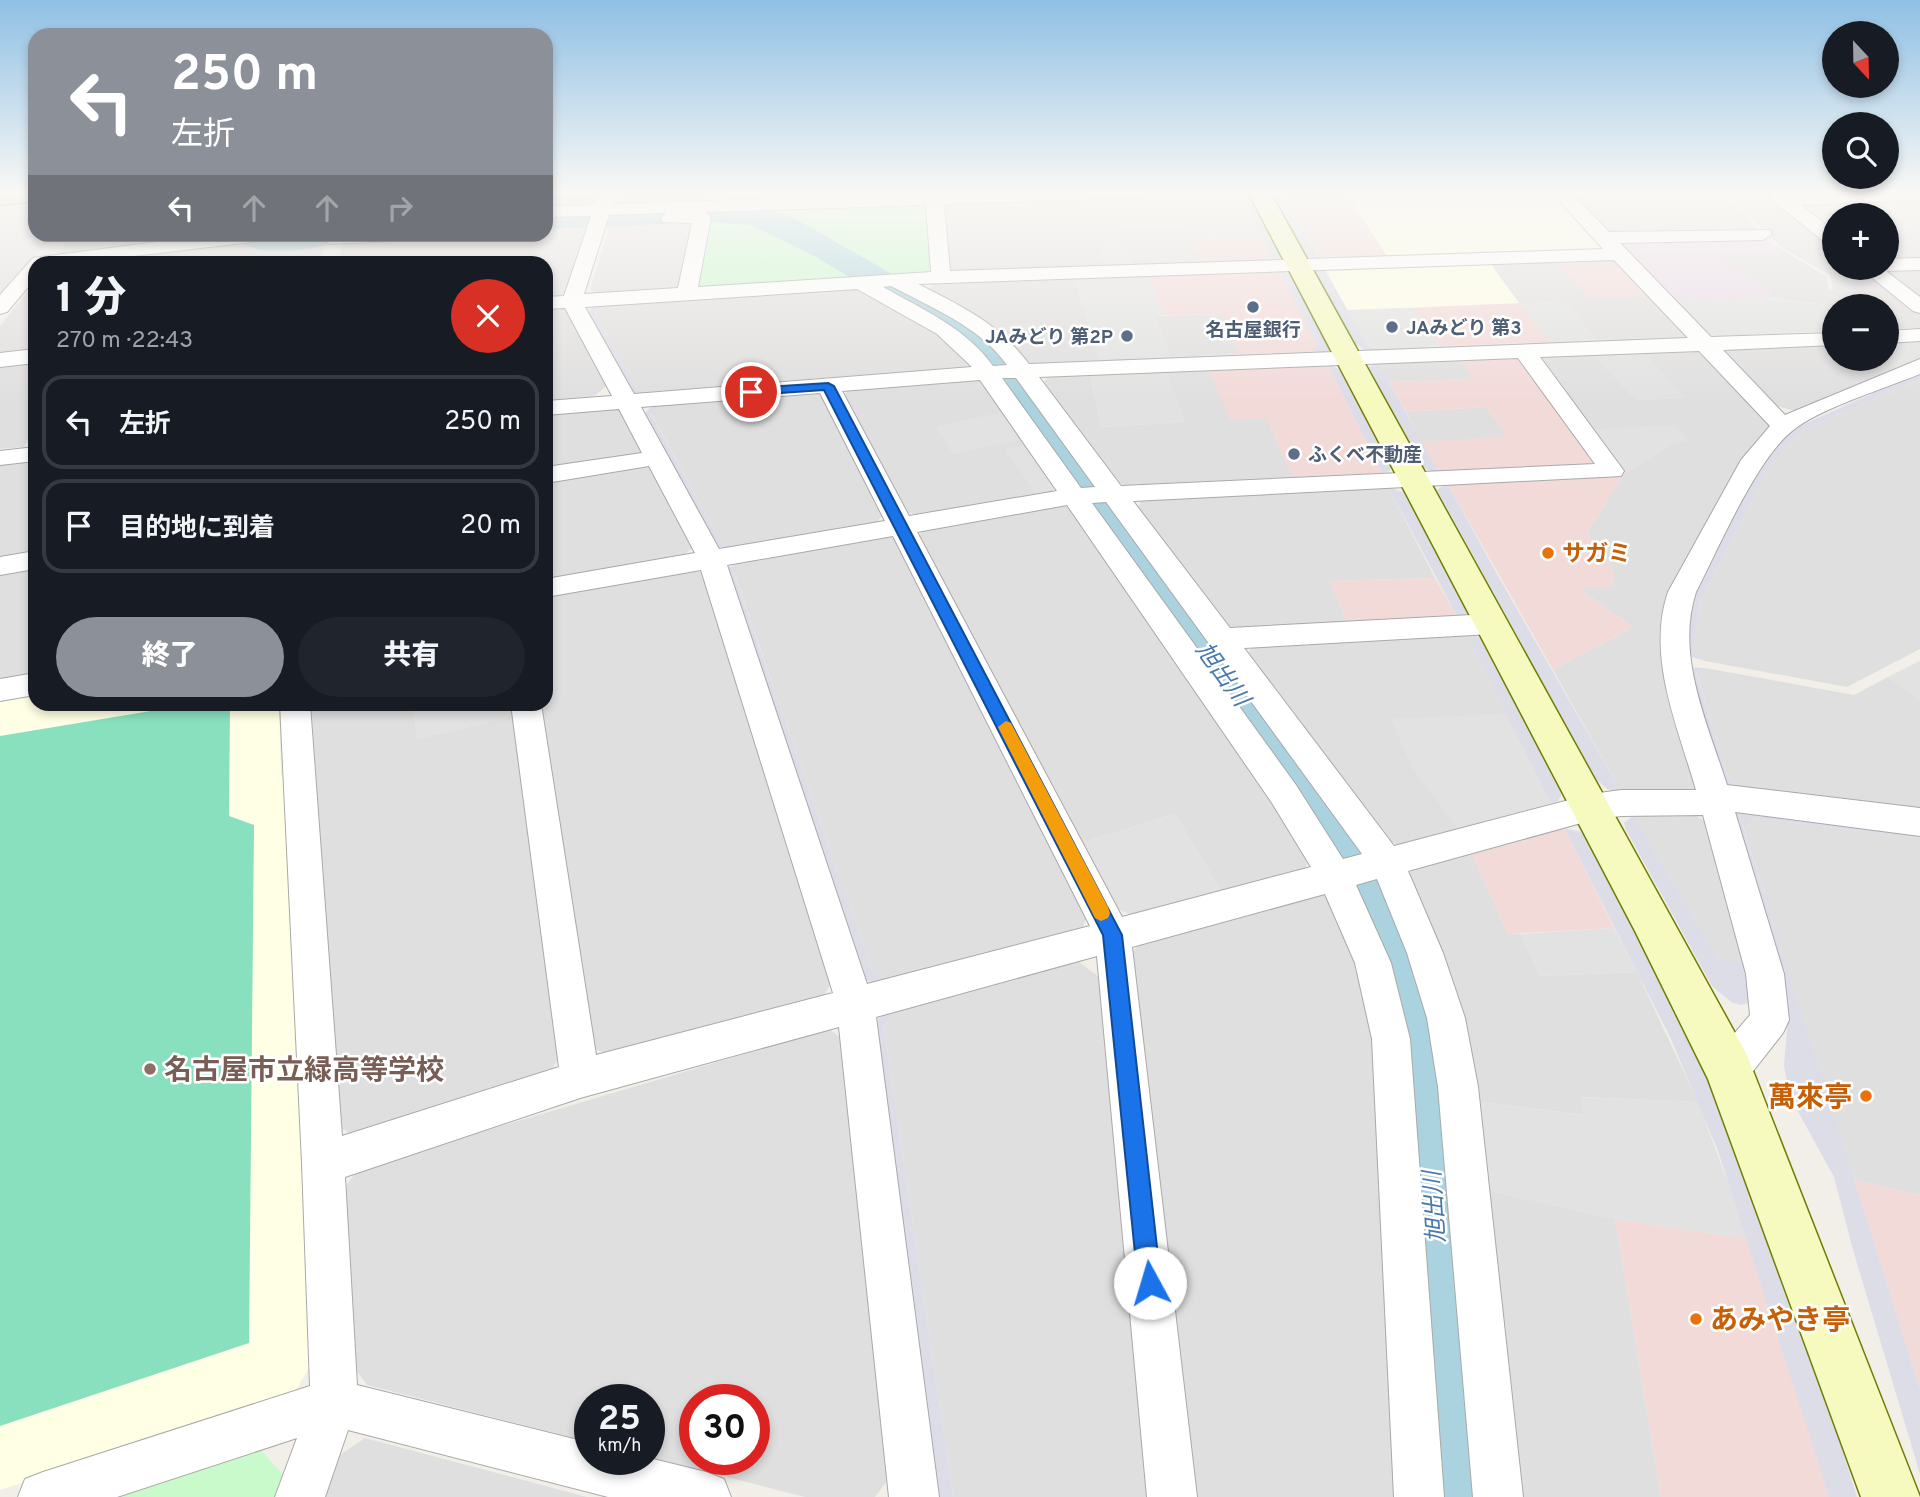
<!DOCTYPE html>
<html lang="ja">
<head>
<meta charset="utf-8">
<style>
	:root { --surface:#171b24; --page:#20242c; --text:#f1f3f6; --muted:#9ea1a6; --line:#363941; --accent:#8c9099 }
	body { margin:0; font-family:Overpass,"Noto Sans JP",sans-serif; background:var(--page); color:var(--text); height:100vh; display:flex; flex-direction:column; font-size:26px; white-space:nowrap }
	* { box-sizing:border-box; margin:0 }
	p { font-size:23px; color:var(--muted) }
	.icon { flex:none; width:38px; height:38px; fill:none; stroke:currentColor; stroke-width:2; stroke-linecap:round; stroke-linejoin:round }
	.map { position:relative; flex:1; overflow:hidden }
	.panel { position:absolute; left:28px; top:256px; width:525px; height:455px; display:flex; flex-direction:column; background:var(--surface); border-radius:21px; box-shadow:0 4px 10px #0003 }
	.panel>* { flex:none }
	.banner { position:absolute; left:28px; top:28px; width:525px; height:214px; border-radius:21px; box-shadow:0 4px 10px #0003; background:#8c9099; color:#fff; overflow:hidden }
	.needle { width:46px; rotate:158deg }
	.buttons { position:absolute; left:1822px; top:21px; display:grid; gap:14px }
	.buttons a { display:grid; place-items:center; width:77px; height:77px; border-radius:50%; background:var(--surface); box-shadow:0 4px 10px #0003; font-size:35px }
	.speed { position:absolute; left:574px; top:1384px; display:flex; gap:14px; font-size:35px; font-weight:700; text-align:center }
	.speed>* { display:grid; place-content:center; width:91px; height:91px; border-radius:50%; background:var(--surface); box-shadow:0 4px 10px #0003; line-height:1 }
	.speed small { font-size:18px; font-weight:400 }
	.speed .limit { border:10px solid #d22; background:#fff; color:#111 }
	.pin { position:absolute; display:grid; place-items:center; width:60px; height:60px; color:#fff; margin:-30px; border:4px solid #fff; border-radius:50%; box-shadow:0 2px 7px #0007 }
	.me { position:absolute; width:77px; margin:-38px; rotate:354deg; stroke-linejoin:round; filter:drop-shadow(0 0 5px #0008) }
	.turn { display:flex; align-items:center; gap:24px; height:147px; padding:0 28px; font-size:32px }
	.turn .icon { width:91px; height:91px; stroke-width:2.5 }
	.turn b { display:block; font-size:49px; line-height:60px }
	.lanes { display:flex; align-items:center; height:66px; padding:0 28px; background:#0003; justify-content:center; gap:35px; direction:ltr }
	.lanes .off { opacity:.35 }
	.round { display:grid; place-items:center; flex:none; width:74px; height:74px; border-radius:37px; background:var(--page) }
	.summary { display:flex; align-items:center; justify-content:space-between; height:119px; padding:0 28px }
	h1 { font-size:42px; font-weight:800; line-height:52px }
	.primary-button { display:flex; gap:14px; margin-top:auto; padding:14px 28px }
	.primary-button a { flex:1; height:80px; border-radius:42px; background:var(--accent); color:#fff; font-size:28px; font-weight:800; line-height:80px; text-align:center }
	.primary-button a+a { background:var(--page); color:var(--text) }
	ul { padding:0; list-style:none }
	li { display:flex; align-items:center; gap:21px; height:94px; margin:0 14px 10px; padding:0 14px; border:4px solid var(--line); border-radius:21px }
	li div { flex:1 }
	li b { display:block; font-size:26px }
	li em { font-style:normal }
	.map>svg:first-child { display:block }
</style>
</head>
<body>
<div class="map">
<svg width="1920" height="1497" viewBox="0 0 1920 1497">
	<rect width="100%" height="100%" fill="#f2efe9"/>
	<g fill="#e0dfdf" fill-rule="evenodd">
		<path d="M1576 192H1715L1747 216 1757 229 1753 232 1607 233 1570 195Z"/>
		<path d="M1105 196 1118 229 1185 227 1200 263 1132 266 1118 230 1105 267 957 272 949 268 943 204 949 202Z"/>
		<path d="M1920 197V260L1887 262 1886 215H1834V231L1801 206 1800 202Z"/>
		<path d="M1776 199 1834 245V268H1863L1920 313V328L1887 329 1886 306H1834L1773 298 1768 289 1718 255 1787 253 1826 276 1829 289 1833 290 1830 275 1781 247 1734 201Z"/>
		<path d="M35 201V234L54 235 0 299V208Z"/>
		<path d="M690 219 696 222 685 284 677 288 597 294 590 290 610 225 617 222Z"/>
		<path d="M582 226 588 229 567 293 557 297 546 298V262H338L343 245 352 241 454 235 546 234V228Z"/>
		<path d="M242 241 254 249 325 243 320 262H68Z"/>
		<path d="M1554 260 1650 296 1683 332 1679 337 1597 340 1564 302 1519 303 1489 262Z"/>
		<path d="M1920 268V298L1889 274 1891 269Z"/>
		<path d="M1075 278 1099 360 1031 362 1024 360 928 291 934 283Z"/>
		<path d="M35 282V350L0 354V326Z"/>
		<path d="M853 287 935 332 970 360 963 367 645 392 637 390 595 313 606 304Z"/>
		<path d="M560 308 569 311 607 386 594 396 546 400V309Z"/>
		<path d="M1222 314 1239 354 1170 357 1155 316Z"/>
		<path d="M1834 344V359L1887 358 1897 368 1796 411 1772 405 1721 353 1727 348Z"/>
		<path d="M1692 349 1703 353 1769 423 1770 428 1752 445 1677 576 1667 600 1697 782 1692 794 1622 793 1553 670 1633 627 1578 588 1614 586 1611 578 1615 577 1610 565 1587 533 1622 476 1673 443 1687 440 1588 430 1535 359 1540 355 1593 353 1636 400 1685 398 1642 351Z"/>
		<path d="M1460 359 1473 379 1389 382 1379 366 1385 361Z"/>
		<path d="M35 361V427L24 447 0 449V366Z"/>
		<path d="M1209 369 1266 417 1293 477 1125 485 1116 482 1042 383 1051 375 1090 373 1101 427 1185 422 1165 370Z"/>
		<path d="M975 379 985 382 1005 412 937 427 1024 439 1028 445 1006 450 1038 495 918 515 906 512 844 395 849 389Z"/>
		<path d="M1920 379V649L1847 687 1705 661 1693 651 1701 600 1771 465 1804 430Z"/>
		<path d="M814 392 824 395 885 513 876 523 735 547 721 543 651 413 663 404Z"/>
		<path d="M1486 407 1508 437 1422 442 1406 412Z"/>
		<path d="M611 408 619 409 642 451 634 458 546 472 547 413Z"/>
		<path d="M35 461V554L0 560V465Z"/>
		<path d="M639 464 650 467 692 548 684 555 546 580V479Z"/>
		<path d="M1388 487 1435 578 1330 581 1349 627 1229 633 1136 510 1144 497Z"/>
		<path d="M1060 505 1074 509 1312 854 1305 869 1221 891 1175 814 1081 843 918 538 924 528Z"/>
		<path d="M885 535 897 540 1088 914 1082 929 889 980 872 970 733 570 744 560Z"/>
		<path d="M35 568V675L0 682V574Z"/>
		<path d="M692 570 703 573 833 980 823 997 610 1056 593 1048 539 704H546V594Z"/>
		<path d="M1464 630 1551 803 1398 845 1382 837 1246 656 1257 640Z"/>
		<path d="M1705 668 1854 695 1888 677 1920 699V811L1743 789 1728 778 1696 671Z"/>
		<path d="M311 704H413L417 739 513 716 561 1056 547 1075 355 1137 341 1128Z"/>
		<path d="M1692 814 1709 823 1748 962H1720L1634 815Z"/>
		<path d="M1752 818 1920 838V1195L1853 1180 1743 826Z"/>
		<path d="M1471 852 1508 934H1521L1540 976 1637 972 1698 1102 1581 1097 1585 1115 1472 1101 1407 883 1412 869Z"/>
		<path d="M1320 893 1336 902 1363 977 1376 1037 1400 1497H1193L1130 957 1140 941Z"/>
		<path d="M1076 960 1102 979 1152 1497H953L884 1027 897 1008Z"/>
		<path d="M829 1029 845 1041 894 1472 875 1497H805L649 1457V1400H590V1442L367 1385 355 1369 343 1190 359 1168ZM695 1400H754V1460H695Z"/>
		<path d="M1482 1189 1615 1219 1661 1497H1514Z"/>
		<path d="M365 1438 587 1497H323L337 1457Z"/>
	</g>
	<g fill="#f2dad9">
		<path d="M620 192H710L709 202 623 205 617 202Z"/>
		<path d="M1281 192H1345L1388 257H1319Z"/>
		<path d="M1262 238 1273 257 1266 261 1200 263 1190 240Z"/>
		<path d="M1608 258 1617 261 1650 296 1588 298 1554 260Z"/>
		<path d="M1273 271 1281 274 1319 347 1313 352 1239 354 1222 314 1163 315 1149 275Z"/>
		<path d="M1519 303 1550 342 1439 346 1414 308Z"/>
		<path d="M1514 356 1526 362 1600 463 1597 469 1441 476 1422 442 1507 436 1486 407 1406 412 1389 382 1472 379 1460 359Z"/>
		<path d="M1320 364 1329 368 1382 473 1293 477 1266 418 1230 420 1209 369Z"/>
		<path d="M1622 476 1587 533 1610 565 1616 577 1611 579 1615 586 1579 589 1633 627 1553 670 1447 483Z"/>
		<path d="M1435 578 1459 620 1349 627 1330 581Z"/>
		<path d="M1564 828 1614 928 1508 934 1471 852Z"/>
		<path d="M1853 1180 1920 1195V1390Z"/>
		<path d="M1615 1219 1749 1239 1829 1497H1661Z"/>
	</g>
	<path fill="#ebdbe8" d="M1757 236 1766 239 1787 253 1719 255 1768 289 1773 298 1673 301 1617 243Z"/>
	<g fill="#ffffe5">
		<path d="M1345 192H1552L1605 247 1599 250 1388 257Z"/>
		<path d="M1489 262 1519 303 1347 310 1324 268Z"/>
		<path d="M35 692V704H279L281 775H287L312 1363 294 1393 0 1490V699Z"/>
	</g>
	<path fill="#d0d0d0" d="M546 192H600L596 203 590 206 546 209Z"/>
	<g fill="#c8facc">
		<path d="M920 202 927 205 932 269 925 272 702 287 695 283 709 208Z"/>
		<path d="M261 1450 286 1478 279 1497H120Z"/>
	</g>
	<path fill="#88e0be" d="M193 704H230L229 816 254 825 249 1343 0 1426V736Z"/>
	<g fill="#e2e2e2">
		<path d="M1239 192 1262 238 1190 240 1184 227 1119 229 1132 266 1105 267 1094 231 1118 229 1105 196Z"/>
		<path d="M73 235H148L143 246 64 256 58 253Z"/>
		<path d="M1149 275 1163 315 1155 316 1170 357 1099 360 1075 278Z"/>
		<path d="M1766 298 1834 306V331L1715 336 1703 332 1673 301Z"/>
		<path d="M1564 302 1597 340 1550 342 1519 303Z"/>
		<path d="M1414 308 1439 346 1378 349 1367 345 1347 310Z"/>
		<path d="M1920 340V358L1897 368 1887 358 1886 342Z"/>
		<path d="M1642 351 1686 398 1636 400 1593 353Z"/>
		<path d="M1165 370 1186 422 1101 427 1090 373Z"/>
		<path d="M1005 412 1024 439 953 454 936 427Z"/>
		<path d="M1676 425 1688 440 1673 444 1622 476 1588 430Z"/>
		<path d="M1028 445 1057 486 1051 493 1038 495 1006 450Z"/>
		<path d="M1920 661V699L1888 677Z"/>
		<path d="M413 704H512L513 716 417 739Z"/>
		<path d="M1505 714 1551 803 1457 828 1412 768 1391 719Z"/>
		<path d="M1175 814 1221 891 1135 916 1117 909 1081 843Z"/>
		<path d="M1614 928 1637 972 1540 976 1521 934Z"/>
		<path d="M1580 1097 1698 1102 1749 1239 1615 1219 1482 1189 1472 1101 1584 1115Z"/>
	</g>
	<g fill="#dddde8">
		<path d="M1239 192 1250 195 1281 256 1279 259 1266 261 1272 257Z"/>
		<path d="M1272 192H1281L1318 257 1324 259H1313L1307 255Z"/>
		<path d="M1324 268 1367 345 1378 349 1679 337 1683 332 1687 338 1365 351 1355 343 1315 272Z"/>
		<path d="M1273 271 1284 272 1291 276 1330 348 1328 352 1030 365 1024 360 1031 362 1313 352 1318 346 1281 274Z"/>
		<path d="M606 304 595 313 637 390 645 392 963 367 970 360 973 365 972 368 635 394 588 313 592 307Z"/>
		<path d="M1385 361 1380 366 1441 476 1424 468 1368 367Z"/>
		<path d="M1320 364 1333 366 1343 371 1391 465 1390 471 1382 473 1329 368Z"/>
		<path d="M1920 372V379L1804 430 1771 465 1701 600 1693 651 1705 661 1689 656 1684 628 1692 595 1761 465 1793 429Z"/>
		<path d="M663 404 651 414 721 543 735 547H717L644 414 651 407Z"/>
		<path d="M1447 483 1501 581 1622 793 1607 789 1596 779 1437 490Z"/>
		<path d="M1388 487 1406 493 1467 611 1466 617 1459 620Z"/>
		<path d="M744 560 733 571 872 970 889 980 876 983 865 980 726 569Z"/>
		<path d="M1464 630 1476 635 1482 640 1561 788V796L1557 802 1551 803Z"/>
		<path d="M1689 667 1705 668 1696 672 1728 778 1743 789 1728 785 1720 779Z"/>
		<path d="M1742 810 1920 832V838L1752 818 1743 827 1920 1390V1474L1853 1250 1834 1177 1790 1097 1784 1066 1788 1015 1734 813Z"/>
		<path d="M1634 815 1720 962H1748L1749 1003 1741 1005 1731 1002 1712 986 1626 830 1624 823Z"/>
		<path d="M1564 828 1581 832 1591 846 1688 1035 1718 1101 1800 1315 1857 1497H1829L1718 1151 1670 1037Z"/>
		<path d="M897 1008 884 1027 953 1497H939L874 1027 879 1018Z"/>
	</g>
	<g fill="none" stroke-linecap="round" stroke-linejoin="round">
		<g fill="#aad3df" fill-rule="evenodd">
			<path d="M708 202 756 205 794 218 990 330 1013 353 1373 834C1411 907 1440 980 1458 1060L1502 1497H1410L1386 1060C1375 994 1356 930 1328 870L985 370 962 346 939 331 816 257 751 225 708 222 546 229V209Z"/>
			<path d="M234 234H345L340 241C311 249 254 263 234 234Z"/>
		</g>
		<defs>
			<g id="street">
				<path d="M599 192H617L613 204 995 192H1154L1145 197 944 204 950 271 1603 249 1551 192H1570L1609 232 1770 230 1772 234 1763 240 1620 243 1711 337 1834 333V345L1723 350 1785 415 1920 359V374C1886 388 1818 409 1792 431 1755 461 1719 548 1696 592 1675 656 1708 724 1727 785L1920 808V836L1735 812 1784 974 1789 1020 1783 1033 1743 1084 1729 1089 1715 1084 1709 1070 1715 1056 1750 1015 1746 974 1703 815 1621 816 1592 820 1408 871 1443 953 1465 1018 1478 1087 1523 1497H1473L1438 1087 1427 1018 1407 953 1377 879 1356 885 1391 963 1410 1039 1444 1497H1394L1372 1039 1355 963 1325 894 1132 947 1197 1497H1147L1097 956 876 1017 939 1497H889L839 1027 580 1098 345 1177 357 1385 590 1443V1460L649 1458 706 1472 724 1479 731 1497H608L348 1430 325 1497H275L297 1438 117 1497H18L25 1479 43 1472 310 1386 302 1163 280 704H310L342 1136 559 1067 511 704H541L596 1055 833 993 701 570 546 597V579L695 553 649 466 546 483V467L642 453 619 409 546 415V401L612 396 565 308 546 309V297L564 296 591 216 546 217V207L595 205ZM926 205 931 272 698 287 711 217 705 212ZM666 213 661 218 663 222 692 223 678 288 584 294 609 215ZM1614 260 1688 338 1029 364C998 323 963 307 918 284ZM891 286C932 308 979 326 1007 365L993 366C966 328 922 309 883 287ZM857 289 937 334 972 367 634 394 585 307ZM1699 351 1770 426 1741 460 1668 592C1646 657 1678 727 1696 790H1621L1592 794 1394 846 1244 648 1491 634 1501 631 1505 624 1501 617 1491 614 1230 628 1133 501 1621 476 1624 471 1540 357ZM1518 358 1595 464 1121 486 1039 377ZM1002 378H1016L1095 487 1081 488ZM980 380 1057 491 909 516 842 391ZM820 393 885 521 719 549 641 407ZM1106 502 1362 854 1343 859 1296 785 1092 503ZM1067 505 1272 803 1311 867 1122 917 917 532ZM893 536 1090 926 867 984 727 565Z"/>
				<path d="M1770 192H1784L1787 194 1920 192V200L1801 205 1834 231V246L1827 244 1771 199 1768 195Z"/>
				<path d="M218 234H277L268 240 83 262H35V279L7 312 0 314V295L33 258Z"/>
				<path d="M335 234H424L415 240 329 244 326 240Z"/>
				<path d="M1920 258V270L1886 271 1920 297V313L1913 311 1860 268H1886V259Z"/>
				<path d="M1920 329V341L1886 343V331Z"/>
				<path d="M35 349V363L0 367V353Z"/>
				<path d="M35 447V461L0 465V451Z"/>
				<path d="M35 551V569L0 575V557Z"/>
				<path d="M35 673V695L0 701V679Z"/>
			</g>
			<path id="secondary" d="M1248 192H1270L1746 1053 1920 1497H1861L1708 1079 1635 931Z"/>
			<path id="primary" d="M0 192H35V201L0 205Z"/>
		</defs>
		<use href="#street" stroke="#a9a9a9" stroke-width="2"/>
		<use href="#secondary" stroke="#707d05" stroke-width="3"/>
		<use href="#primary" stroke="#a06b00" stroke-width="3"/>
		<use href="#street" fill="#fff" fill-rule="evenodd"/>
		<use href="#secondary" fill="#f7fabf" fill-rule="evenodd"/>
		<use href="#primary" fill="#fcd6a4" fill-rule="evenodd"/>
	</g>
	<linearGradient id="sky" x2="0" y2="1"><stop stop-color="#8fc0e4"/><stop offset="0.48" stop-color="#f9f8f5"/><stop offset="1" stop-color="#f9f8f5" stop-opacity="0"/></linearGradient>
	<rect width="1920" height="401" fill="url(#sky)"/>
	<path fill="#1a73e8" stroke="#114b97" stroke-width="2" d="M828 383 834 386 1122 935 1161 1283 1158 1291 1150 1294 1142 1291 1138 1283 1103 935 824 390 751 395 746 392 751 388Z"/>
	<path fill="#f59e0b" d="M1006 721 1011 723 1108 907 1110 913 1108 918 1101 921 1095 918 998 727Z"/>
	<g fill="#5c6f8a" stroke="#fff" stroke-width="2.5">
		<circle cx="1253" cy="307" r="7"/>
		<circle cx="1392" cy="327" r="7"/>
		<circle cx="1127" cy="336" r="7"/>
		<circle cx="1294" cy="454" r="7"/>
	</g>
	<g fill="#e8710a" stroke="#fff" stroke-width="2.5">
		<circle cx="1548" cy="553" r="7"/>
		<circle cx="1866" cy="1096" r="7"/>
		<circle cx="1696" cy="1319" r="7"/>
	</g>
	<circle fill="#8d6e63" stroke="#fff" stroke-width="2.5" cx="150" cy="1069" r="7"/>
	<g text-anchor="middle" stroke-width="5" stroke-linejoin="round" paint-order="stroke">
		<g font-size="19" font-weight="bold" fill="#4e5e75" stroke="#fff" text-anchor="start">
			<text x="1406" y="334">JAみどり 第3</text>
			<text x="1253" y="336" text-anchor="middle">名古屋銀行</text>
			<text x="1113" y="343" text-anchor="end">JAみどり 第2P</text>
			<text x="1308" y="461">ふくべ不動産</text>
		</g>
		<g font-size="23" font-weight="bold" fill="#c56008" stroke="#fff" text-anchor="start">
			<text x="1562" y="561">サガミ</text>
		</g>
		<g font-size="24" font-style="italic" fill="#4a7aab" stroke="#fff">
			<text transform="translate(1223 674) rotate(54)" y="8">旭出川</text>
			<text transform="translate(1434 1207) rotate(-94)" y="8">旭出川</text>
		</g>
		<g font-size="28" font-weight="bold" fill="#785e54" stroke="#fff" text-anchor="start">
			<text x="164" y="1079">名古屋市立緑高等学校</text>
		</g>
		<g font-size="28" font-weight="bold" fill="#c56008" stroke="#fff" text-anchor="end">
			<text x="1852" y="1106">萬來亭</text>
			<text x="1710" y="1329" text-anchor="start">あみやき亭</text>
		</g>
	</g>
</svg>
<div class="buttons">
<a><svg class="needle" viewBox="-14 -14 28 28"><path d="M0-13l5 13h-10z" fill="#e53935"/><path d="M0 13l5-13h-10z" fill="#9ea1a6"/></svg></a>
<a><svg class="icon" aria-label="search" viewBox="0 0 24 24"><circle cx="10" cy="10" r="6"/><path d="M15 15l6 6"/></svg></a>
<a>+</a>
<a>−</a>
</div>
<div class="speed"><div>25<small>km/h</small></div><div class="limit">30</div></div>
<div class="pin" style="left:751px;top:392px;background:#d93025"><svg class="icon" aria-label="arrive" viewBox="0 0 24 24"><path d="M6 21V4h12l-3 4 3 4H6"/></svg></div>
<svg class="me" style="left:1150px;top:1283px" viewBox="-20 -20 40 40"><circle r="19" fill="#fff"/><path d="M0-13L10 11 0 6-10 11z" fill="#1a73e8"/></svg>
<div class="banner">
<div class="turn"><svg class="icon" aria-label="left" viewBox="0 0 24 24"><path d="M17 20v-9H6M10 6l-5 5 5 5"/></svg><div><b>250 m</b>左折</div></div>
<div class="lanes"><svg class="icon" aria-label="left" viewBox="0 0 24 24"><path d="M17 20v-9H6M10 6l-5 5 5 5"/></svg><svg class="icon off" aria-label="ahead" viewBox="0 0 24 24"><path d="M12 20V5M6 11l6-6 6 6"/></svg><svg class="icon off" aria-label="ahead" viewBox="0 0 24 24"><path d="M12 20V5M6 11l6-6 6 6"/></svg><svg class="icon off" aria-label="right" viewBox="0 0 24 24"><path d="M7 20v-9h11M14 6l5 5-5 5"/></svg></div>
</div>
<section class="panel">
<div class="summary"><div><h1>1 分</h1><p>270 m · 22:43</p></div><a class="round" style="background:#d93025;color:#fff"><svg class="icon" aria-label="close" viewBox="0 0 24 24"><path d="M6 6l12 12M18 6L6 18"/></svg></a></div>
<ul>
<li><svg class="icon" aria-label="left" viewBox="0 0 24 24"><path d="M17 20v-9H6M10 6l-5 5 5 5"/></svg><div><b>左折</b></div><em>250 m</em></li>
<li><svg class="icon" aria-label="arrive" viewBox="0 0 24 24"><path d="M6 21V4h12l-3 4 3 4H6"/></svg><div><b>目的地に到着</b></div><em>20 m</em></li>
</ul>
<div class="primary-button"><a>終了</a><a>共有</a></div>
</section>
</div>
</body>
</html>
